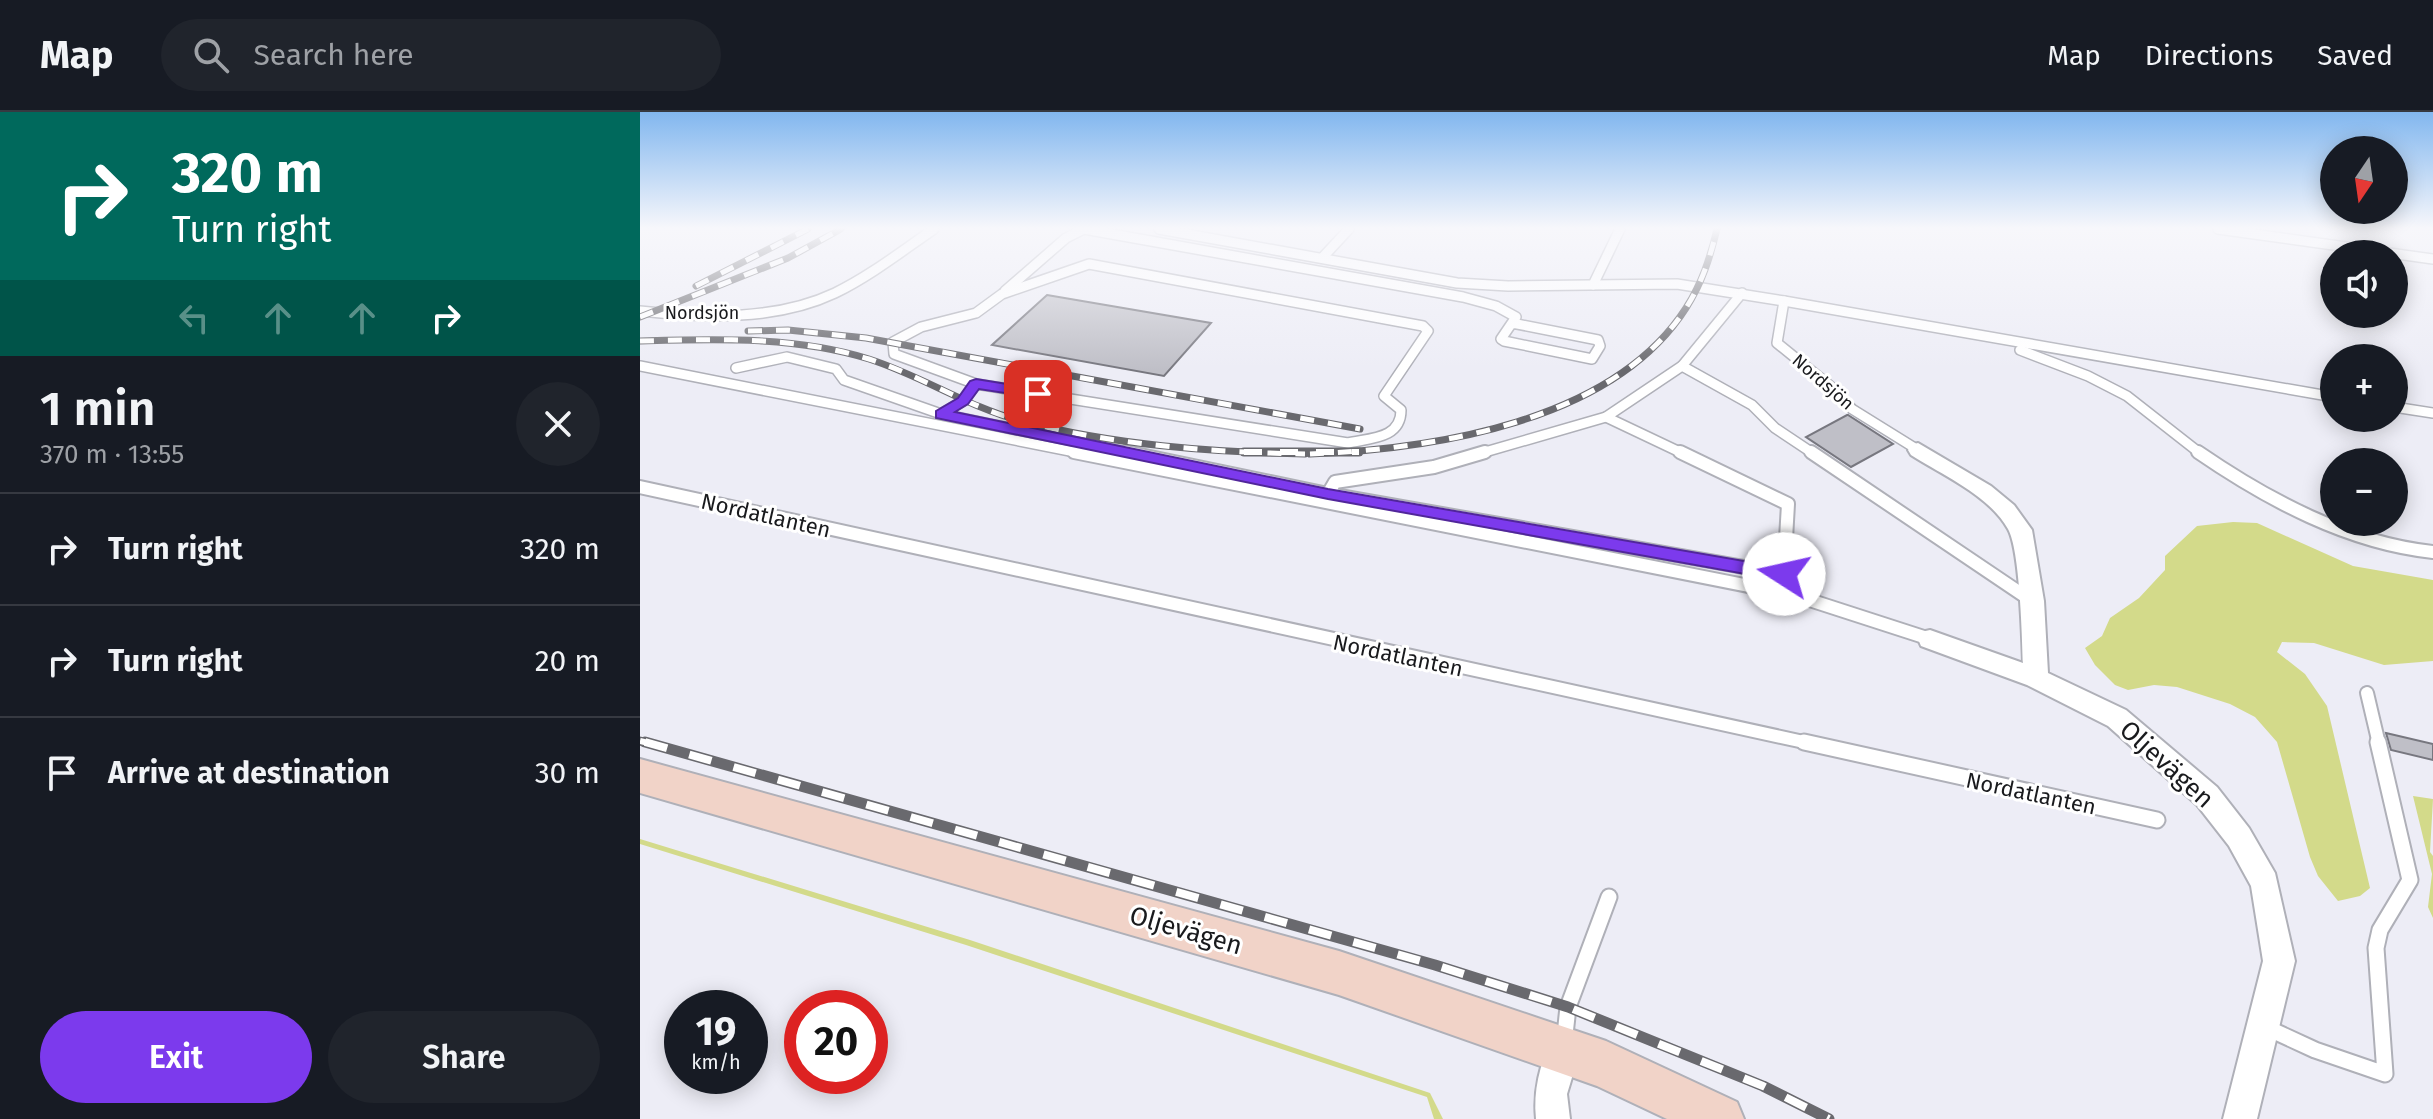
<!DOCTYPE html>
<html lang="en">
<head>
<meta charset="utf-8">
<style>
	:root { --surface:#171b24; --page:#20242c; --text:#f1f3f6; --muted:#9ea1a6; --line:#363941; --accent:#7c3aed }
	body { margin:0; font-family:"Fira Sans",sans-serif; background:var(--page); color:var(--text); height:100vh; display:flex; flex-direction:column; font-size:30px; white-space:nowrap }
	* { box-sizing:border-box; margin:0 }
	p { font-size:26px; color:var(--muted) }
	.icon { flex:none; width:44px; height:44px; fill:none; stroke:currentColor; stroke-width:2; stroke-linecap:round; stroke-linejoin:round }
	.map { position:relative; flex:1; overflow:hidden }
	.panel { display:flex; flex-direction:column; background:var(--surface); width:640px }
	.panel>* { flex:none }
	.top-card { background:#00695c; color:#fff; overflow:hidden }
	.needle { width:52px; rotate:193deg }
	.buttons { position:absolute; left:1680px; top:24px; display:grid; gap:16px }
	.buttons a { display:grid; place-items:center; width:88px; height:88px; border-radius:50%; background:var(--surface); box-shadow:0 4px 20px #0003; font-size:40px }
	.speed { position:absolute; left:24px; top:878px; display:flex; gap:16px; font-size:40px; font-weight:700; text-align:center }
	.speed>* { display:grid; place-content:center; width:104px; height:104px; border-radius:50%; background:var(--surface); box-shadow:0 4px 20px #0003; line-height:1 }
	.speed small { font-size:20px; font-weight:400 }
	.speed .limit { border:12px solid #d22; background:#fff; color:#111 }
	.pin { position:absolute; display:grid; place-items:center; width:68px; height:68px; color:#fff; margin:-34px; border-radius:16px; box-shadow:0 4px 12px #0006 }
	.me { position:absolute; width:88px; margin:-44px; rotate:280deg; stroke-linejoin:round; filter:drop-shadow(0 0 6px #0008) }
	.turn { display:flex; align-items:center; gap:28px; height:168px; padding:0 40px; font-size:36px }
	.turn .icon { width:104px; height:104px; stroke-width:2.5 }
	.turn b { display:block; font-size:56px; line-height:68px }
	.lanes { display:flex; align-items:center; height:76px; padding:0 40px; background:#0003; justify-content:center; gap:40px; direction:ltr }
	.lanes .off { opacity:.35 }
	.round { display:grid; place-items:center; flex:none; width:84px; height:84px; border-radius:42px; background:var(--page) }
	.overview { display:flex; align-items:center; justify-content:space-between; height:136px; padding:0 40px }
	h1 { font-size:48px; font-weight:600; line-height:60px }
	.action { display:flex; gap:16px; margin-top:auto; padding:16px 40px }
	.action a { flex:1; height:92px; border-radius:48px; background:var(--accent); color:#fff; font-size:32px; font-weight:600; line-height:92px; text-align:center }
	.action a+a { background:var(--page); color:var(--text) }
	ul { padding:0; list-style:none }
	li { display:flex; align-items:center; gap:24px; height:112px; padding:0 40px; border-top:2px solid var(--line) }
	li div { flex:1 }
	li b { display:block; font-size:30px }
	li em { font-style:normal }
	header { display:flex; align-items:center; gap:48px; box-sizing:border-box; height:112px; padding:0 40px; background:var(--surface); border-bottom:2px solid var(--line) }
	header strong { font-size:38px }
	nav { display:flex; gap:44px; margin-inline-start:auto; font-size:28px }
	.search { width:560px; height:72px; background:var(--page); display:flex; align-items:center; gap:20px; box-sizing:border-box; padding:0 28px; border-radius:44px; color:var(--muted); font-size:30px }
	main { display:flex; flex:1; min-height:0 }
	.map>svg:first-child { display:block }
</style>
</head>
<body>
<header>
<strong>Map</strong>
<div class="search"><svg class="icon" aria-label="search" viewBox="0 0 24 24"><circle cx="10" cy="10" r="6"/><path d="M15 15l6 6"/></svg>Search here</div>
<nav><a>Map</a><a>Directions</a><a>Saved</a></nav>
</header>
<main>
<section class="panel">
<div class="top-card">
<div class="turn"><svg class="icon" aria-label="right" viewBox="0 0 24 24"><path d="M7 20v-9h11M14 6l5 5-5 5"/></svg><div><b>320 m</b>Turn right</div></div>
<div class="lanes"><svg class="icon off" aria-label="left" viewBox="0 0 24 24"><path d="M17 20v-9H6M10 6l-5 5 5 5"/></svg><svg class="icon off" aria-label="ahead" viewBox="0 0 24 24"><path d="M12 20V5M6 11l6-6 6 6"/></svg><svg class="icon off" aria-label="ahead" viewBox="0 0 24 24"><path d="M12 20V5M6 11l6-6 6 6"/></svg><svg class="icon" aria-label="right" viewBox="0 0 24 24"><path d="M7 20v-9h11M14 6l5 5-5 5"/></svg></div>
</div>
<div class="overview"><div><h1>1 min</h1><p>370 m · 13:55</p></div><a class="round"><svg class="icon" aria-label="close" viewBox="0 0 24 24"><path d="M6 6l12 12M18 6L6 18"/></svg></a></div>
<ul>
<li><svg class="icon" aria-label="right" viewBox="0 0 24 24"><path d="M7 20v-9h11M14 6l5 5-5 5"/></svg><div><b>Turn right</b></div><em>320 m</em></li>
<li><svg class="icon" aria-label="right" viewBox="0 0 24 24"><path d="M7 20v-9h11M14 6l5 5-5 5"/></svg><div><b>Turn right</b></div><em>20 m</em></li>
<li><svg class="icon" aria-label="arrive" viewBox="0 0 24 24"><path d="M6 21V4h12l-3 4 3 4H6"/></svg><div><b>Arrive at destination</b></div><em>30 m</em></li>
</ul>
<div class="action"><a>Exit</a><a>Share</a></div>
</section>
<div class="map">
<svg width="1793" height="1007" viewBox="0 0 1793 1007">
	<rect width="100%" height="100%" fill="#ededf6"/>
	<g fill="#d3da8a">
		<path d="M1593 410 1617 411 1713 454 1793 468V549L1744 553 1674 531 1642 530 1637 540 1665 562 1687 594 1730 776 1720 784 1698 789 1678 764 1670 745 1637 630 1615 605 1590 592 1537 575 1514 573 1488 578 1475 573 1455 553 1445 536 1462 524 1470 506 1499 486 1525 458V444L1557 414Z"/>
		<path d="M1773 684 1793 687 1790 740 1793 744V806L1788 795 1792 762Z"/>
		<path d="M0 727 330 828 790 981 803 1007H794L787 985 326 833 0 732Z"/>
	</g>
	<g fill="#bfbfc7" stroke="#77777f" stroke-width="2">
		<path d="M407 183 571 211 524 264 352 233Z"/>
		<path d="M1207 303H1208L1253 332 1211 355 1166 325Z"/>
		<path d="M1746 621 1793 632V648L1751 638Z"/>
	</g>
	<g fill="none" stroke-linecap="round" stroke-linejoin="round">
		<defs>
			<g id="lane-far2">
				<path d="M444 117 823 185 856 194 876 205 861 227 864 229 952 247 960 234 958 228 872 211"/>
				<path d="M519 117 817 171 868 174 1037 172 1144 189 1137 231 1190 274 1212 297 1278 338"/>
				<path d="M1578 117 1793 147"/>
				<path d="M682 146 709 117"/>
				<path d="M449 152 783 214 788 219 744 284 761 298C761 327 730 326 708 331L336 272 254 242 253 230 281 215 336 201 362 182Z"/>
				<path d="M953 173 980 117"/>
				<path d="M365 179 426 126 444 117"/>
				<path d="M1144 189 1694 285"/>
				<path d="M0 199C64 206 136 209 195 181 230 164 262 139 294 117"/>
				<path d="M1380 238 1448 264 1487 284 1561 342"/>
				<path d="M0 254 445 342"/>
				<path d="M1042 254 1102 181"/>
				<path d="M96 256 147 245 196 257 204 268 301 302 323 289 336 272"/>
				<path d="M1754 295 1793 301"/>
				<path d="M301 302 496 342"/>
				<path d="M838 342 966 305"/>
				<path d="M1044 342 966 305 1042 254 1112 293 1135 316 1174 342"/>
			</g>
			<g id="lane-far1">
				<path d="M434 340 1154 483 1290 527"/>
				<path d="M486 340 688 382 1144 462 1148 392 1040 340"/>
				<path d="M1171 340 1392 489"/>
				<path d="M1558 340C1628 388 1708 431 1793 440"/>
				<path d="M0 375 1173 632"/>
				<path d="M688 382 695 370 794 355 845 340"/>
				<path d="M1727 581 1739 632"/>
			</g>
			<g id="lane">
				<path d="M1164 630 1517 708"/>
				<path d="M1623 914 1675 938 1745 962 1736 836 1740 818 1770 768 1738 630"/>
				<path d="M924 932 928 895 969 785"/>
			</g>
			<g id="street">
				<path d="M1278 331 1351 374 1374 393 1392 418 1404 489 1408 561 1486 598 1577 675 1609 716 1635 761 1655 849 1617 1007H1583L1623 849 1611 774 1589 734 1557 693 1468 614 1387 573 1281 534 1278 527 1281 520 1290 518 1383 551C1382 523 1380 438 1368 417 1349 383 1302 363 1271 343L1268 338 1271 333Z"/>
				<path d="M923 922 935 927 940 939 927 982 930 1007H896C893 978 900 954 911 927Z"/>
			</g>
			<path id="secondary" d="M0 647 699 839 966 929 1097 990 1104 1007H1027L957 974 699 883 0 681Z"/>
		</defs>
		<use href="#lane-far2" stroke="#afb0b8" stroke-width="12"/>
		<use href="#lane-far1" stroke="#afb0b8" stroke-width="16"/>
		<use href="#lane" stroke="#afb0b8" stroke-width="19"/>
		<use href="#street" stroke="#afb0b8" stroke-width="4"/>
		<use href="#secondary" stroke="#afb0b8" stroke-width="4"/>
		<use href="#lane-far2" stroke="#fff" stroke-width="9"/>
		<use href="#lane-far1" stroke="#fff" stroke-width="12"/>
		<use href="#lane" stroke="#fff" stroke-width="15"/>
		<use href="#street" fill="#fff" fill-rule="evenodd"/>
		<use href="#secondary" fill="#f1d3c8" fill-rule="evenodd"/>
		<defs>
			<g id="rail-far2">
				<path d="M56 174 168 117"/>
				<path d="M0 205 148 146 201 117"/>
				<path d="M108 219 148 218 226 226 720 317"/>
				<path d="M0 229C76 227 155 224 229 247 282 264 328 295 381 309 473 333 571 340 665 342"/>
				<path d="M670 342C794 337 973 310 1046 196 1062 171 1070 146 1077 117"/>
			</g>
			<g id="rail-far1">
				<path d="M604 340H719"/>
				<path d="M0 629 12 632"/>
			</g>
			<path id="rail" d="M5 630 795 853 928 895 1123 974 1189 1007"/>
		</defs>
		<use href="#rail-far2" stroke="#69696e" stroke-width="7"/>
		<use href="#rail-far1" stroke="#69696e" stroke-width="9"/>
		<use href="#rail" stroke="#69696e" stroke-width="11"/>
		<use href="#rail-far2" stroke="#fff" stroke-width="5" stroke-dasharray="14" stroke-linecap="butt"/>
		<use href="#rail-far1" stroke="#fff" stroke-width="6" stroke-dasharray="18" stroke-linecap="butt"/>
		<use href="#rail" stroke="#fff" stroke-width="8" stroke-dasharray="23" stroke-linecap="butt"/>
	</g>
	<linearGradient id="sky" x2="0" y2="1"><stop stop-color="#82b7ef"/><stop offset="0.45" stop-color="#f7f7fb"/><stop offset="1" stop-color="#f7f7fb" stop-opacity="0"/></linearGradient>
	<rect width="1793" height="258" fill="url(#sky)"/>
	<path fill="#7c3aed" stroke="#51269a" stroke-width="2" d="M336 267 398 277 405 282 398 286 339 277 328 292 315 300 688 377 1144 456 1152 462 1144 469 688 387 296 306V299L318 286 330 269Z"/>
	<g text-anchor="middle" stroke-width="6" stroke-linejoin="round" paint-order="stroke">
		<g font-size="18" fill="#191a1d" stroke="#fff">
			<text x="62" y="207">Nordsjön</text>
			<text transform="translate(1183 270) rotate(41)" y="6">Nordsjön</text>
		</g>
		<g font-size="22" fill="#191a1d" stroke="#fff">
			<text transform="translate(126 403) rotate(13)" y="8">Nordatlanten</text>
			<text transform="translate(758 543) rotate(12)" y="8">Nordatlanten</text>
			<text transform="translate(1391 681) rotate(12)" y="8">Nordatlanten</text>
		</g>
		<g font-size="26" fill="#191a1d" stroke="#fff">
			<text transform="translate(1527 652) rotate(42)" y="9">Oljevägen</text>
			<text transform="translate(546 818) rotate(16)" y="9">Oljevägen</text>
		</g>
	</g>
</svg>
<div class="buttons">
<a><svg class="needle" viewBox="-14 -14 28 28"><path d="M0-13l5 13h-10z" fill="#e53935"/><path d="M0 13l5-13h-10z" fill="#9ea1a6"/></svg></a>
<a><svg class="icon" aria-label="sound" viewBox="0 0 24 24"><path d="M4 9h4l5-4v14l-5-4H4zM17 9q2 3 0 6"/></svg></a>
<a>+</a>
<a>−</a>
</div>
<div class="speed"><div>19<small>km/h</small></div><div class="limit">20</div></div>
<div class="pin" style="left:398px;top:282px;background:#d93025"><svg class="icon" aria-label="arrive" viewBox="0 0 24 24"><path d="M6 21V4h12l-3 4 3 4H6"/></svg></div>
<svg class="me" style="left:1144px;top:462px" viewBox="-20 -20 40 40"><circle r="19" fill="#fff"/><path d="M0-13L10 11 0 6-10 11z" fill="#7c3aed"/></svg>
</div>
</main>
</body>
</html>
